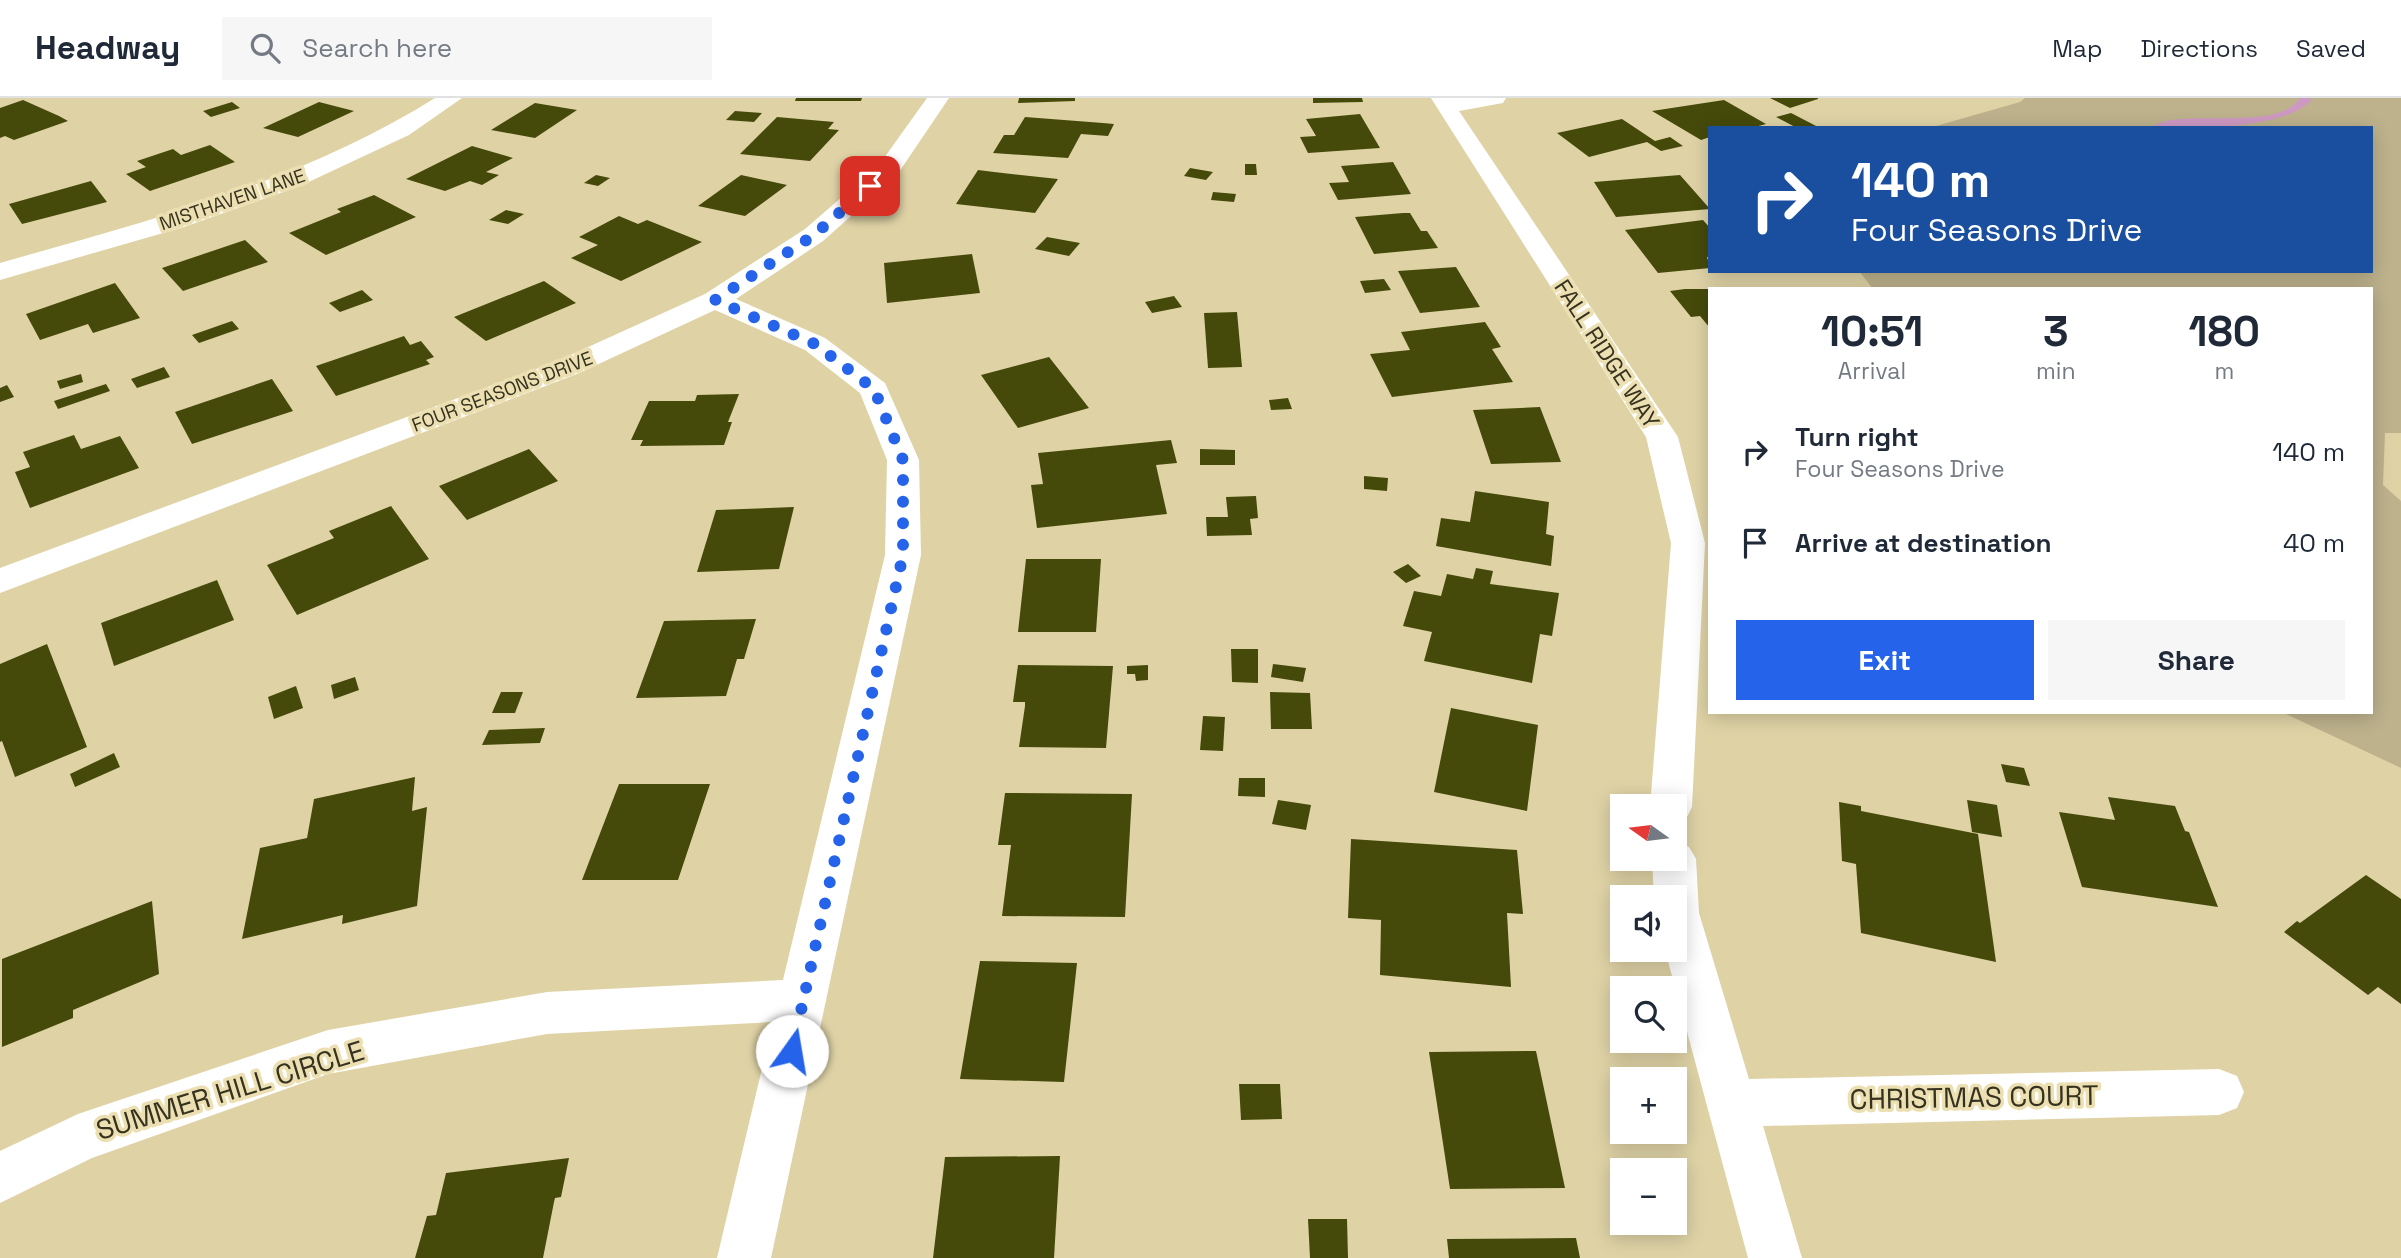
<!DOCTYPE html>
<html lang="en">
<head>
<meta charset="utf-8">
<style>
	:root { --surface:#fff; --page:#f6f6f7; --text:#1f2937; --muted:#747a83; --line:#e0e1e3; --accent:#2563eb }
	body { margin:0; font-family:"Space Grotesk",sans-serif; background:var(--page); color:var(--text); height:100vh; display:flex; flex-direction:column; font-size:26px; white-space:nowrap }
	* { box-sizing:border-box; margin:0 }
	p { font-size:23px; color:var(--muted) }
	.icon { flex:none; width:38px; height:38px; fill:none; stroke:currentColor; stroke-width:2; stroke-linecap:round; stroke-linejoin:round }
	.map { position:relative; flex:1; overflow:hidden }
	.side { position:absolute; left:1708px; top:189px; width:665px; height:427px; display:flex; flex-direction:column; background:var(--surface); border-radius:0px; box-shadow:0 4px 18px #0003 }
	.side>* { flex:none }
	.banner { position:absolute; left:1708px; top:28px; width:665px; height:147px; border-radius:0px; box-shadow:0 4px 18px #0003; background:#1a4fa0; color:#fff; overflow:hidden }
	.needle { width:46px; rotate:284deg }
	.buttons { position:absolute; left:1610px; top:696px; display:grid; gap:14px }
	.buttons a { display:grid; place-items:center; width:77px; height:77px; border-radius:0px; background:var(--surface); box-shadow:0 4px 18px #0003; font-size:35px }
	.pin { position:absolute; display:grid; place-items:center; width:60px; height:60px; color:#fff; margin:-30px; border-radius:14px; box-shadow:0 4px 10px #0006 }
	.me { position:absolute; width:77px; margin:-38px; rotate:13deg; stroke-linejoin:round; filter:drop-shadow(0 0 5px #0008) }
	.turn { display:flex; align-items:center; gap:24px; height:147px; padding:0 28px; font-size:32px }
	.turn .icon { width:91px; height:91px; stroke-width:2.5 }
	.turn b { display:block; font-size:49px; line-height:60px }
	.eta { display:flex; justify-content:space-evenly; align-items:center; height:119px; text-align:center }
	.eta b { font-size:42px; font-weight:800; line-height:49px }
	.primary-button { display:flex; gap:14px; margin-top:auto; padding:14px 28px }
	.primary-button a { flex:1; height:80px; border-radius:0px; background:var(--accent); color:#fff; font-size:28px; font-weight:800; line-height:80px; text-align:center }
	.primary-button a+a { background:var(--page); color:var(--text) }
	ul { padding:0; list-style:none }
	li { display:flex; align-items:center; gap:21px; height:91px; padding:0 28px }
	li div { flex:1 }
	li b { display:block; font-size:26px }
	li em { font-style:normal }
	header { display:flex; align-items:center; gap:42px; box-sizing:border-box; height:98px; padding:0 35px; background:var(--surface); border-bottom:2px solid var(--line) }
	header strong { font-size:33px }
	nav { display:flex; gap:38px; margin-inline-start:auto; font-size:24px }
	.search { width:490px; height:63px; background:var(--page); display:flex; align-items:center; gap:18px; box-sizing:border-box; padding:0 24px; border-radius:0px; color:var(--muted); font-size:26px }
	.map>svg:first-child { display:block }
</style>
</head>
<body>
<header>
<strong>Headway</strong>
<div class="search"><svg class="icon" aria-label="search" viewBox="0 0 24 24"><circle cx="10" cy="10" r="6"/><path d="M15 15l6 6"/></svg>Search here</div>
<nav><a>Map</a><a>Directions</a><a>Saved</a></nav>
</header>
<div class="map">
<svg width="2401" height="1160" viewBox="0 0 2401 1160">
	<rect width="100%" height="100%" fill="#dfd3a6"/>
	<path fill="#bdb28c" d="M2025 0H2401V335H2385L2383 387 2401 403V670L2282 614H2371V191H1873L1859 173H2371V30H1929L2020 4Z"/>
	<g fill="none" stroke-linecap="round" stroke-linejoin="round">
		<path fill="#cd99c2" fill-rule="evenodd" d="M2300 0H2310L2311 3C2279 33 2193 30 2151 30 2178 7 2276 37 2300 0Z"/>
	</g>
	<g fill="#454a0a">
		<path d="M796 0H862L861 3H795Z"/>
		<path d="M1019 0H1075V3L1018 5Z"/>
		<path d="M1313 0H1362L1363 4 1313 5Z"/>
		<path d="M1770 0H1818V1L1790 10Z"/>
		<path d="M23 2 59 18 68 23 14 42 5 38 0 40V10Z"/>
		<path d="M1724 2 1766 26 1751 30H1710V39L1701 42 1652 13Z"/>
		<path d="M232 4 240 10 211 19 203 13Z"/>
		<path d="M319 4 354 13 298 39 263 30Z"/>
		<path d="M535 5 577 12 535 40 491 32Z"/>
		<path d="M735 13 762 15 754 24 726 22Z"/>
		<path d="M1791 15 1793 16 1820 30H1797L1776 19Z"/>
		<path d="M1360 16 1380 50 1308 55 1300 39 1316 38 1306 21Z"/>
		<path d="M777 19 834 24 828 31 839 32 810 63 740 56Z"/>
		<path d="M1025 19 1103 25 1114 26 1108 38 1081 36 1068 60 993 55 1004 37H1014Z"/>
		<path d="M1622 21 1655 43 1670 39 1683 48 1661 53 1647 44 1589 59 1557 35Z"/>
		<path d="M210 47 235 64 150 93 126 76 146 69 137 63 173 51 181 57Z"/>
		<path d="M472 48 513 60 486 74 499 77 482 87 470 83 445 93 406 81Z"/>
		<path d="M1393 64 1411 96 1338 102 1329 85 1349 84 1341 68Z"/>
		<path d="M1245 66H1256L1257 77H1245Z"/>
		<path d="M1190 70 1213 74 1206 82 1184 78Z"/>
		<path d="M978 72 994 74 1058 81 1035 115 956 106Z"/>
		<path d="M596 77 610 80 598 88 584 85Z"/>
		<path d="M741 77 787 87 745 118 698 108Z"/>
		<path d="M1680 77 1710 111 1616 119 1594 84Z"/>
		<path d="M91 83 107 104 22 126 9 106Z"/>
		<path d="M1213 94 1236 96 1234 104 1211 102Z"/>
		<path d="M374 97 416 119 326 157 289 135 341 114 337 111Z"/>
		<path d="M506 112 524 116 508 126 489 122Z"/>
		<path d="M1403 115H1410L1421 133H1427L1438 150 1374 156 1355 119Z"/>
		<path d="M619 118 638 126 647 122 702 144 621 183 571 160 598 147 579 139Z"/>
		<path d="M1703 122 1710 130V159H1707L1710 170 1658 175 1625 132Z"/>
		<path d="M1047 139 1080 145 1069 158 1035 151Z"/>
		<path d="M245 142 268 164 183 193 162 170Z"/>
		<path d="M972 156 980 195 887 205 884 165Z"/>
		<path d="M1456 169 1480 209 1420 215 1398 173Z"/>
		<path d="M1384 181 1391 192 1365 195 1360 183Z"/>
		<path d="M544 183 576 205 486 243 454 219Z"/>
		<path d="M115 185 140 220 93 235 88 226 40 242 26 216Z"/>
		<path d="M1685 191H1710V230L1700 218 1691 219 1670 193Z"/>
		<path d="M362 192 373 202 340 214 329 205Z"/>
		<path d="M1174 198 1182 209 1152 215 1145 204Z"/>
		<path d="M1237 214 1242 269 1208 270 1204 215Z"/>
		<path d="M232 223 239 231 199 245 192 237Z"/>
		<path d="M1485 224 1501 249 1492 251 1513 284 1392 299 1370 256 1410 252 1401 234Z"/>
		<path d="M404 238 410 247 421 243 434 259 426 262 430 266 336 298 316 268Z"/>
		<path d="M1049 259 1089 310 1018 330 981 277Z"/>
		<path d="M164 269 170 279 137 290 131 281Z"/>
		<path d="M81 276 83 284 60 291 57 283Z"/>
		<path d="M272 281 293 313 192 346 175 314Z"/>
		<path d="M106 286 110 293 58 311 54 303Z"/>
		<path d="M7 287 14 299 0 304V290Z"/>
		<path d="M739 296 728 324H732L724 347 640 348 643 342H631L649 303H695L697 297Z"/>
		<path d="M1288 300 1292 311 1271 312 1269 302Z"/>
		<path d="M1540 309 1561 364 1491 366 1473 312Z"/>
		<path d="M74 337 81 351 120 338 139 370 30 410 15 374 30 369 23 354Z"/>
		<path d="M1171 342 1177 365 1156 367 1167 416 1037 430 1031 387 1043 386 1038 355Z"/>
		<path d="M529 351 558 383 467 422 439 388Z"/>
		<path d="M1200 351 1235 352V367H1200Z"/>
		<path d="M1364 378 1388 380 1387 393 1364 391Z"/>
		<path d="M1475 393 1549 404 1546 436 1554 438 1551 468 1436 448 1441 420 1470 424Z"/>
		<path d="M1256 398 1258 420 1250 421 1252 437 1207 438 1206 419H1228L1226 399Z"/>
		<path d="M391 408 429 461 297 517 267 467 334 440 329 433Z"/>
		<path d="M794 409 779 471 697 474 716 412Z"/>
		<path d="M1026 461H1101L1096 534H1018Z"/>
		<path d="M1408 466 1421 478 1406 485 1393 474Z"/>
		<path d="M1476 470 1493 473 1490 486 1559 495 1552 538 1540 536 1532 585 1424 563 1432 534 1403 528 1414 493 1441 498 1447 476 1473 481Z"/>
		<path d="M217 482 234 522 114 568 101 525Z"/>
		<path d="M756 521 744 561H737L726 598 636 600 664 523Z"/>
		<path d="M47 546 87 649 15 679 2 643 0 644V566Z"/>
		<path d="M1231 551H1258V585L1232 584Z"/>
		<path d="M1273 566 1306 570 1303 584 1271 579Z"/>
		<path d="M1018 567 1113 568 1106 650 1019 649 1025 608V604H1013Z"/>
		<path d="M1148 567V582L1136 583 1135 576H1127V568Z"/>
		<path d="M355 579 359 592 334 601 331 587Z"/>
		<path d="M296 588 303 610 274 621 268 599Z"/>
		<path d="M501 594H523L515 615H492Z"/>
		<path d="M1270 594 1310 595 1312 631H1271Z"/>
		<path d="M1451 610 1538 627 1527 713 1434 694Z"/>
		<path d="M1203 618 1225 619 1223 653 1200 652Z"/>
		<path d="M545 630 540 645 482 647 489 632Z"/>
		<path d="M114 655 120 669 75 689 70 676Z"/>
		<path d="M2001 666 2024 670 2030 688 2006 684Z"/>
		<path d="M415 679 412 713 427 709 417 808 342 826 343 817 242 841 260 750 307 740 314 701Z"/>
		<path d="M1239 680H1265V699L1238 698Z"/>
		<path d="M619 686H710L678 782H582Z"/>
		<path d="M1005 695 1132 696 1125 819 1002 818 1011 747H998Z"/>
		<path d="M2108 699 2175 708 2185 733 2189 734 2218 809 2082 789 2059 714 2115 722Z"/>
		<path d="M1278 702 1311 707 1306 732 1272 726Z"/>
		<path d="M1967 702 1997 707 2002 739 1972 734Z"/>
		<path d="M1839 704 1861 708V713L1978 736 1996 864 1861 835 1856 766 1842 763Z"/>
		<path d="M1351 741 1517 752 1523 816 1507 815 1511 889 1380 877 1381 822 1348 820Z"/>
		<path d="M2366 777 2401 801V906L2378 889 2368 897 2284 834 2297 823 2300 825Z"/>
		<path d="M152 803 159 876 73 912V920L2 949V861Z"/>
		<path d="M980 863 1077 865 1064 984 960 981Z"/>
		<path d="M1536 953 1565 1090 1450 1091 1429 954Z"/>
		<path d="M1239 986H1280L1282 1021 1241 1022Z"/>
		<path d="M1060 1058 1054 1160H933L945 1059Z"/>
		<path d="M569 1060 561 1099 555 1100 554 1104 543 1160H415L427 1118 436 1117 446 1075Z"/>
		<path d="M1308 1121H1347L1348 1160H1310Z"/>
		<path d="M1576 1140 1580 1160H1449L1447 1141Z"/>
	</g>
	<g fill="none" stroke-linecap="round" stroke-linejoin="round">
		<g fill="#fff" fill-rule="evenodd">
			<path d="M435 0H462L409 37 300 88 184 129 0 182V165C150 122 301 84 435 0Z"/>
			<path d="M927 0H949L897 77 823 143 736 201 825 240 885 285 919 362 921 457 771 1160H717L773 924 547 936 328 976 92 1060 0 1105V1053L78 1016 328 932 547 894 783 882 885 457 887 362 860 295 805 252 715 212 577 276 0 495V470L555 264 705 196 805 131 879 67Z"/>
			<path d="M1431 0H1506L1503 5 1459 13 1678 339 1705 445 1692 709 1686 721 1675 724V709H1650L1671 445 1646 339Z"/>
			<path d="M1675 744 1689 749 1696 761 1699 815 1749 981 2219 971 2237 978 2244 994 2237 1010 2219 1017 1763 1028 1802 1160H1748L1665 852H1675V800H1654L1652 761H1675Z"/>
		</g>
	</g>
	<g fill="none" stroke-linecap="round" stroke-linejoin="round">
		<path stroke="#2563eb" stroke-width="12" stroke-dasharray="0 21.6" d="M792 953 903 457V362L874 291 815 246 715 202 814 137 870 88"/>
	</g>
	<g text-anchor="middle" stroke-width="7" stroke-linejoin="round" paint-order="stroke">
		<g font-size="19" fill="#363220" stroke="#ece0b3">
			<text transform="translate(232 101) rotate(-19)" y="7">MISTHAVEN LANE</text>
			<text transform="translate(502 293) rotate(-21)" y="7">FOUR SEASONS DRIVE</text>
		</g>
		<g font-size="23" fill="#363220" stroke="#ece0b3">
			<text transform="translate(1607 256) rotate(57)" y="8">FALL RIDGE WAY</text>
		</g>
		<g font-size="28" fill="#363220" stroke="#ece0b3">
			<text transform="translate(230 992) rotate(-17)" y="10">SUMMER HILL CIRCLE</text>
			<text transform="translate(1974 999) rotate(-1)" y="10">CHRISTMAS COURT</text>
		</g>
	</g>
</svg>
<div class="buttons">
<a><svg class="needle" viewBox="-14 -14 28 28"><path d="M0-13l5 13h-10z" fill="#e53935"/><path d="M0 13l5-13h-10z" fill="#747a83"/></svg></a>
<a><svg class="icon" aria-label="sound" viewBox="0 0 24 24"><path d="M4 9h4l5-4v14l-5-4H4zM17 9q2 3 0 6"/></svg></a>
<a><svg class="icon" aria-label="search" viewBox="0 0 24 24"><circle cx="10" cy="10" r="6"/><path d="M15 15l6 6"/></svg></a>
<a>+</a>
<a>−</a>
</div>
<div class="pin" style="left:870px;top:88px;background:#d93025"><svg class="icon" aria-label="arrive" viewBox="0 0 24 24"><path d="M6 21V4h12l-3 4 3 4H6"/></svg></div>
<svg class="me" style="left:792px;top:953px" viewBox="-20 -20 40 40"><circle r="19" fill="#fff"/><path d="M0-13L10 11 0 6-10 11z" fill="#2563eb"/></svg>
<div class="banner">
<div class="turn"><svg class="icon" aria-label="right" viewBox="0 0 24 24"><path d="M7 20v-9h11M14 6l5 5-5 5"/></svg><div><b>140 m</b>Four Seasons Drive</div></div>
</div>
<section class="side">
<div class="eta">
<div><b>10:51</b><p>Arrival</p></div>
<div><b>3</b><p>min</p></div>
<div><b>180</b><p>m</p></div>
</div>
<ul>
<li><svg class="icon" aria-label="right" viewBox="0 0 24 24"><path d="M7 20v-9h11M14 6l5 5-5 5"/></svg><div><b>Turn right</b><p>Four Seasons Drive</p></div><em>140 m</em></li>
<li><svg class="icon" aria-label="arrive" viewBox="0 0 24 24"><path d="M6 21V4h12l-3 4 3 4H6"/></svg><div><b>Arrive at destination</b></div><em>40 m</em></li>
</ul>
<div class="primary-button"><a>Exit</a><a>Share</a></div>
</section>
</div>
</body>
</html>
